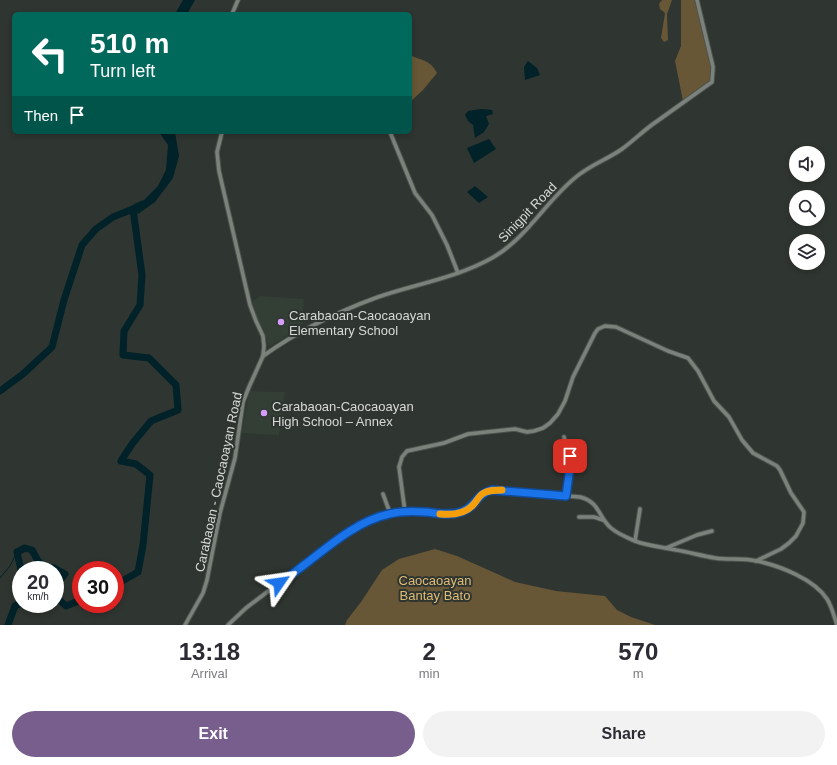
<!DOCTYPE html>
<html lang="en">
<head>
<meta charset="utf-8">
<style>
	:root { --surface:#fff; --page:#f2f2f3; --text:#2b2b33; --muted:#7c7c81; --accent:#775e8d }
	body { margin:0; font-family:Helvetica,sans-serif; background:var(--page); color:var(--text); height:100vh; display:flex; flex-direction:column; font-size:15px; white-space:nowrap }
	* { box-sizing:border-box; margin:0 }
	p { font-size:13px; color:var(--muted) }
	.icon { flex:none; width:22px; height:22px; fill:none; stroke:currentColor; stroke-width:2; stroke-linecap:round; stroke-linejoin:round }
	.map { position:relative; height:625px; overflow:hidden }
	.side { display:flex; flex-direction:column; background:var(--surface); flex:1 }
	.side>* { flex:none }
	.top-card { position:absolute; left:12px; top:12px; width:400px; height:122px; border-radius:6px; box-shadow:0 2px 6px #0003; background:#00695c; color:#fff; overflow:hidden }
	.fabs { position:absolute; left:789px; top:146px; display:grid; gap:8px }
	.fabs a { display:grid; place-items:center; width:36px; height:36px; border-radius:50%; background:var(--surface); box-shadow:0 2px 6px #0003; font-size:20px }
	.speed { position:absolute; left:12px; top:561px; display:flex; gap:8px; font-size:20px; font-weight:700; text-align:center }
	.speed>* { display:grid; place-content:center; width:52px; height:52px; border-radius:50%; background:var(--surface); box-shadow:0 2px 6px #0003; line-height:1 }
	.speed small { font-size:10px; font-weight:400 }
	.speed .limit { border:6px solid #d22; background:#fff; color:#111 }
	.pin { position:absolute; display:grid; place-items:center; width:34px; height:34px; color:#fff; margin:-17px; border-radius:8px; box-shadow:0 2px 6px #0006 }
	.me { position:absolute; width:44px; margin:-22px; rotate:58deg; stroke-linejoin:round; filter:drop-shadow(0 0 3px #0008) }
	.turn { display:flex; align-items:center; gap:14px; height:84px; padding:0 12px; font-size:18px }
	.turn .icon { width:52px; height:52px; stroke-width:2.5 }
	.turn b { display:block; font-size:28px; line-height:34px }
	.then { display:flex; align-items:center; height:38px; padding:0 12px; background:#0003; gap:8px; font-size:15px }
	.eta { display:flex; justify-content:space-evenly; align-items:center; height:68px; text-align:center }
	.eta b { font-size:24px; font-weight:700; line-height:28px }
	.button { display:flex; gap:8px; margin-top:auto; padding:8px 12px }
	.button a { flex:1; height:46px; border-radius:24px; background:var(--accent); color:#fff; font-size:16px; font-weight:700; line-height:46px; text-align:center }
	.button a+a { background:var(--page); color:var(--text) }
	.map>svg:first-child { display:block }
</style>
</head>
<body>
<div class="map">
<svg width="837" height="625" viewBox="0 0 837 625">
	<rect width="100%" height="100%" fill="#2f3530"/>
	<g fill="#333e34">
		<path d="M261 296 304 299 302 326 269 347 264 330 257 318 252 301Z"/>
		<path d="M249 391 285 392 279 435 242 433Z"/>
	</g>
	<g fill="#685736">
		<path d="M662 0H672L667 14 668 40 664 42 661 38 665 13 660 9 659 4Z"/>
		<path d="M681 0H696L712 67 710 81 683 101 675 61 681 46Z"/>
		<path d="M412 56C424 61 431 61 437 73L423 90 410 102V57Z"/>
		<path d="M435 549 457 556 515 582 556 591 605 596 617 610 631 617 655 625H345L347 620 361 602 382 570 399 559Z"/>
	</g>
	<g fill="#012228">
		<path d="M183 0H195L187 14H175Z"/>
		<path d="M528 61 537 68 540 75 525 80 524 67Z"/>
		<path d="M481 109 492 110 493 114 486 116 489 124 484 132 475 138 473 125 468 121 465 115 468 111Z"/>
		<path d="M159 132H175L179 156 173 178 155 202 138 214 134 204 143 201 158 186 166 170 168 145Z"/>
		<path d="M489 139 496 149 474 163 467 148Z"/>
		<path d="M475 186 488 197 479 203 467 192Z"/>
	</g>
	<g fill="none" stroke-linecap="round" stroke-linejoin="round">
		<path stroke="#012228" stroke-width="1" d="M0 578 10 566 17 552"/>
		<g stroke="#012228" stroke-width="7">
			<path d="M0 391 23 374 52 347 64 300 82 245 96 229 113 217 133 209"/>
			<path d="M21 570 17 552 25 548 32 550 38 561 45 567 54 568 65 574 56 585 55 594"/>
			<path d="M115 585 138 572 143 545 150 475 136 464 121 461 132 444 151 421 178 410 176 385 149 358 123 355 124 331 140 305 142 275 133 209 143 204"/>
			<path d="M55 596 66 606 81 600"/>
			<path d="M8 625 15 606 21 603"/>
		</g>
		<defs>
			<g id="minor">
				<path d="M232 14 238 0"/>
				<path d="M390 132 415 193 432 215 447 245 458 273"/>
				<path d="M263 356C298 331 337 312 378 297 416 284 456 278 492 258 526 239 546 201 576 177 590 165 608 159 622 149 633 141 642 132 653 124 673 110 692 96 712 82L713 67 697 0"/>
				<path d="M564 437 571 460 566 496"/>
				<path d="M383 494 390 513"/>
				<path d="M405 512 399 467 402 457 407 451 444 443 468 434 515 429 527 432 534 431 543 428 550 423 558 414 565 401 573 377 595 333 598 329 605 326 616 327 668 351 688 358 698 371 714 401 729 417 742 440 753 453 777 466 780 470 791 493 804 512 803 523 796 536 789 543 781 549 756 561"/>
				<path d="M579 517H594L603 520"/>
				<path d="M635 541 640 509"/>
				<path d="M666 548 697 535 712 531"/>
				<path d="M185 625 203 593 207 580 220 513 235 458 243 402 249 387 263 356 264 346 263 336 256 321 250 305 219 171 217 152 222 132"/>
				<path d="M228 625 246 608 279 583 299 570 310 559 344 535 371 520 380 516 405 512H425L445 515 454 514 469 509 480 495 486 492 492 490 580 497C600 502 598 517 611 528 618 534 626 537 635 541 648 546 662 547 676 550 689 552 702 556 715 558 728 560 743 558 757 561 780 566 814 579 827 599 832 607 834 616 837 625"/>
			</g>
		</defs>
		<use href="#minor" stroke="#4c524d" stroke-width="5.5"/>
		<use href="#minor" stroke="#7b817b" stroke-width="3.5"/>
	</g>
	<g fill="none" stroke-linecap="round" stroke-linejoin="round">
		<defs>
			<path id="route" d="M279 583C314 561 348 523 389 514 401 511 413 511 425 512 438 513 449 516 461 512 477 507 475 494 492 490L566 496 571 460 570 456"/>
		</defs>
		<use href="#route" stroke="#114b97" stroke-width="10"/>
		<use href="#route" stroke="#1a73e8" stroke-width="7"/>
		<path stroke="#f59e0b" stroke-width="7" d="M440 514C451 515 465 514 473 505 478 500 479 494 486 492 491 490 497 490 502 490"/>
	</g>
	<g fill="#d49cfb" stroke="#2f3530" stroke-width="1.5">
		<circle cx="281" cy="322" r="4"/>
		<circle cx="264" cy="413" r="4"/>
	</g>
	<g text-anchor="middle" stroke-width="4" stroke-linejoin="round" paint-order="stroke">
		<g font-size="13" fill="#d6d9d6" stroke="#2f3530">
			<text transform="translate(527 212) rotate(-46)" y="5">Sinigpit Road</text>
			<text transform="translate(218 482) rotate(-78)" y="5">Carabaoan - Caocaoayan Road</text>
		</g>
		<g font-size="13" fill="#d6d9d6" stroke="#2f3530" text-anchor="start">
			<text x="289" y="320">Carabaoan-Caocaoayan<tspan x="289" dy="15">Elementary School</tspan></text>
			<text x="272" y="411">Carabaoan-Caocaoayan<tspan x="272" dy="15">High School – Annex</tspan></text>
		</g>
		<g font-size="13" fill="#dfbb76" stroke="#2f3530">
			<text x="435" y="585">Caocaoayan<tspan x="435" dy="15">Bantay Bato</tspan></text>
		</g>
	</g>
</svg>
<div class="fabs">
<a><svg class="icon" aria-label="sound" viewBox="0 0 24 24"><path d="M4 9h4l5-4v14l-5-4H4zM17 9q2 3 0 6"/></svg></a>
<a><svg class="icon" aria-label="search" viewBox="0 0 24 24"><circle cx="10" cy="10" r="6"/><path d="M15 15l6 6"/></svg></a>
<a><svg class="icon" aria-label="layers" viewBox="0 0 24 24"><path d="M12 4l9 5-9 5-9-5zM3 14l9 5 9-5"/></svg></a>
</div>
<div class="speed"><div>20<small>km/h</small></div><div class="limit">30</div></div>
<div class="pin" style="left:570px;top:456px;background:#d93025"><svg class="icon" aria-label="arrive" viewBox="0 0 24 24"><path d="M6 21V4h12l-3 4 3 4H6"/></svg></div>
<svg class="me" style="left:279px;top:583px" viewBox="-20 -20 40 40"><path d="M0-17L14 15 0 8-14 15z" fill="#1a73e8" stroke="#fff" stroke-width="4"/></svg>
<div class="top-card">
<div class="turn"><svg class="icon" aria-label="left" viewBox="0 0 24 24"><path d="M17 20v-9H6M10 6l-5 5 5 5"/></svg><div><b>510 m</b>Turn left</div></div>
<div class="then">Then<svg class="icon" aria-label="arrive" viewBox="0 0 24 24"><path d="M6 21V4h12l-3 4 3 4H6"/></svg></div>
</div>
</div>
<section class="side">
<div class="eta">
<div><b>13:18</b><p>Arrival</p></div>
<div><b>2</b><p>min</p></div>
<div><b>570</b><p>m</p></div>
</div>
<div class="button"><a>Exit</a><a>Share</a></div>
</section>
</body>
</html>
